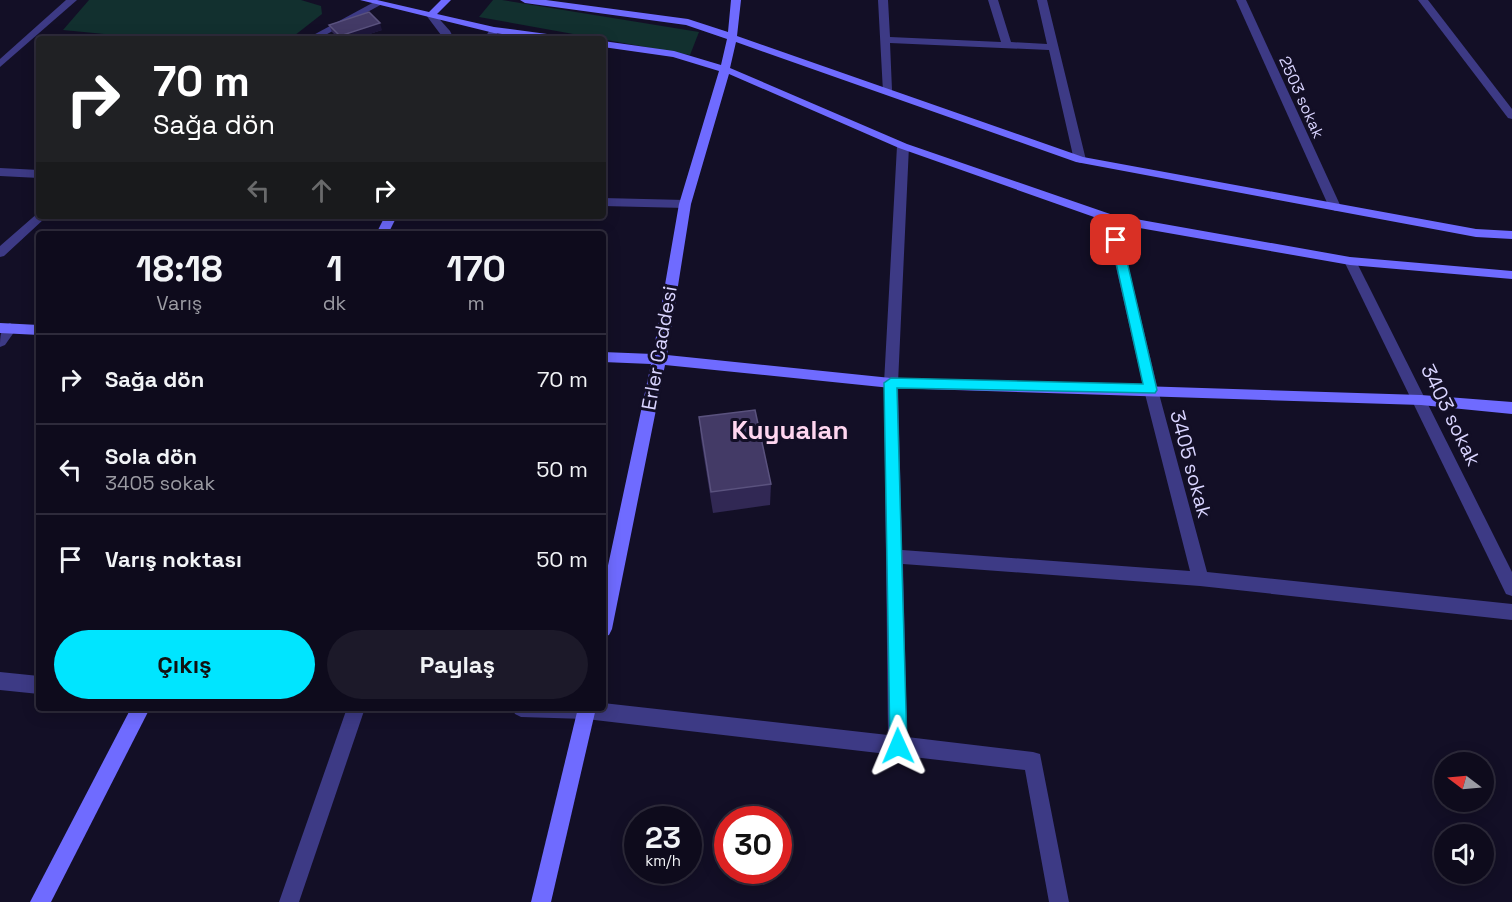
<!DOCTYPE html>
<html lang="tr">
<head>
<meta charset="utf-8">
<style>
	:root { --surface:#0e0b1c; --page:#1c1929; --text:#f1f3f6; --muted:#9b9ba3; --line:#2e2b3b; --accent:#00e5ff }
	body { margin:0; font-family:"Space Grotesk",sans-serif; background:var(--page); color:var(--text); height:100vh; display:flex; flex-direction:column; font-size:22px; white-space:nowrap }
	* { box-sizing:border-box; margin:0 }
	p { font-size:20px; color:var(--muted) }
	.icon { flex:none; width:33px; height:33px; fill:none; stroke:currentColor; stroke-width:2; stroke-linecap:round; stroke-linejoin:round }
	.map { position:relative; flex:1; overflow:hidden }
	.side { position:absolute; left:36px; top:231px; width:570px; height:480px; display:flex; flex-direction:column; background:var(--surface); border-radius:6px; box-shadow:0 3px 15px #0003,0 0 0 2px var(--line) }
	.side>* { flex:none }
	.banner { position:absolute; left:36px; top:36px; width:570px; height:183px; border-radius:6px; box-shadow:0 3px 15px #0003,0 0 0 2px var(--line); background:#202124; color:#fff; overflow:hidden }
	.needle { width:39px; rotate:286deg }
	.controls { position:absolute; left:1434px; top:752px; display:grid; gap:12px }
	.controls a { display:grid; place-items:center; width:60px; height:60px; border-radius:50%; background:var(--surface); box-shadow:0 3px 15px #0003,0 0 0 2px var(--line); font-size:30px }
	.speed { position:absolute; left:624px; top:806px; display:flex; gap:12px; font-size:30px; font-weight:700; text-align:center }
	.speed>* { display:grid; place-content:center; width:78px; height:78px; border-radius:50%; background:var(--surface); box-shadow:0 3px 15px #0003,0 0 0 2px var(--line); line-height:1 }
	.speed small { font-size:15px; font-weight:400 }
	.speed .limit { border:9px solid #d22; background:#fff; color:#111 }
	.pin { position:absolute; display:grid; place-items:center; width:51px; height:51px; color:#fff; margin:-26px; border-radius:12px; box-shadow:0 3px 9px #0006 }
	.me { position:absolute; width:66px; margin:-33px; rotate:359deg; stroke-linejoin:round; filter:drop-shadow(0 0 4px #0008) }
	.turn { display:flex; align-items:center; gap:21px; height:126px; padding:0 18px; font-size:27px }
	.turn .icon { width:78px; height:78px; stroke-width:2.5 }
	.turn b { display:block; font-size:42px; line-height:51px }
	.lanes { display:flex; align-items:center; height:57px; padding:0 18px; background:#0003; justify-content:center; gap:30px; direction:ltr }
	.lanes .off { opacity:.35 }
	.eta { display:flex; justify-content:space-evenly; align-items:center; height:102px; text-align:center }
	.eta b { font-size:36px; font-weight:800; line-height:42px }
	.primary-button { display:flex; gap:12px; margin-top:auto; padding:12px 18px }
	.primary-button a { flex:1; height:69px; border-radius:36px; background:var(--accent); color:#111; font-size:24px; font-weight:800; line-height:69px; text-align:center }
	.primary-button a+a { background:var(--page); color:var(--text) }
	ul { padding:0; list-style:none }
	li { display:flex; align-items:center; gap:18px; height:90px; padding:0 18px; border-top:2px solid var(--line) }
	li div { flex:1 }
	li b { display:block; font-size:22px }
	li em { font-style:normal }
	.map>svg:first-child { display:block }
</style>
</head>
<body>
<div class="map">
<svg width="1512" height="902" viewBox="0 0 1512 902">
	<rect width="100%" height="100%" fill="#130f26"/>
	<g fill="#12302f">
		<path d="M89 0H301L321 6 322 14 290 39H156L63 30Z"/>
		<path d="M493 0H502L699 32 690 55 479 17Z"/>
	</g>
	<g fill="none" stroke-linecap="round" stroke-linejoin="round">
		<g fill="#3d3a85" fill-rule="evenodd">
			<path d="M66 0H77L0 67V59Z"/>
			<path d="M878 0H888L890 37 1001 42 988 0H998L1011 42 1047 44 1037 0H1047L1086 160 1084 162 1080 163 1074 160 1049 50 890 43 892 90 883 92Z"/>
			<path d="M1236 0H1246L1341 207 1339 210 1335 211 1329 207Z"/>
			<path d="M1418 0H1428L1512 109V119L1508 118Z"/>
			<path d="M376 1 384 3 318 39H306Z"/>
			<path d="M428 13H434L450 31 454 39H444L426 15Z"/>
			<path d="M494 27 499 30 494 39H484L491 28Z"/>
			<path d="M903 143 909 146 898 383 902 550 1190 571 1144 390 1105 219 1111 215 1117 219 1158 390 1207 572 1512 604V620L1200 586 903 564 907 737 1033 752 1040 754 1069 902H1049L1025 770 586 719 521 717 515 714 512 708H603V703L888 735 884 383 897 146Z"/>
			<path d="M0 168 39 170V178L0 176Z"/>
			<path d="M603 198 685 200 691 204 685 208 603 206Z"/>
			<path d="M39 212V216H46L44 219 4 256 0 257V246Z"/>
			<path d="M1350 257 1356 261 1512 572V596L1506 594 1344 261Z"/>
			<path d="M10 323 17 328 5 345 0 347C0 337 0 327 10 323Z"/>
			<path d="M0 672 39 676V694L0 690Z"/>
			<path d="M347 708H365L299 902H279Z"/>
		</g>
		<g fill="#6f6bff" fill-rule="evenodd">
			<path d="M360 0H377L429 12 441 0H451L437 14 494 27 562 36 567 39H540L494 33Z"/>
			<path d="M520 0H546L688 19 728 32 731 0H741L737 36 1083 157 1476 229 1512 231V239L1476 237 1076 162 736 42 730 68 907 144 1113 215 1350 257 1512 271V279L1350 265 1111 223 899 148 729 74 691 204 667 355 891 378 1421 395 1512 402V414L1421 405 891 388 665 365 612 629 609 635 603 637V589L651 364 603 362V352L653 354 679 204 719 71 673 57 603 47V41L674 51 721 65 727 39 686 25 525 3Z"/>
			<path d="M385 216H397L388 234H376Z"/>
			<path d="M0 323 39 325V335L0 333Z"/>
			<path d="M131 708H150L51 902H30Z"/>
			<path d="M578 708H596L551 902H531Z"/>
		</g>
	</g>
	<g fill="#312854">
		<path d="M329 25 382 30 354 39H339L332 32Z"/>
		<path d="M699 417 771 484 770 505 713 513 701 439Z"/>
	</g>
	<path fill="#1d163a" d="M380 23 382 30 354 39H341L340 36Z"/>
	<g fill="#433a66" stroke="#5a527e" stroke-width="1.5">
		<path d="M369 12 380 23 340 36 329 25Z"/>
		<path d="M755 410 771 484 711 492 699 417Z"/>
	</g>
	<path fill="#00e5ff" stroke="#0095a6" stroke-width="1.5" d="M1116 237 1122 240 1157 390 1155 393 897 388 907 746 904 752 898 754 892 752 890 746 884 383 891 378 1143 384 1111 240Z"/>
	<g text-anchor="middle" stroke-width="6" stroke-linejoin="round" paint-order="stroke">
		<g font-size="16" fill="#d9d4ff" stroke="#130f26">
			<text transform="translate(1302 97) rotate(66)" y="6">2503 sokak</text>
		</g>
		<g font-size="20" fill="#d9d4ff" stroke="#130f26">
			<text transform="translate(659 348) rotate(-80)" y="7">Erler Caddesi</text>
			<text transform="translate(1451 415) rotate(64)" y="7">3403 sokak</text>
			<text transform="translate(1191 464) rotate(75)" y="7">3405 sokak</text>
		</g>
		<g font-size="26" font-weight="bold" fill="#ffd6f0" stroke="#130f26">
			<text x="790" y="439">Kuyualan</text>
		</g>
	</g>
</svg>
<div class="controls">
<a><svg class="needle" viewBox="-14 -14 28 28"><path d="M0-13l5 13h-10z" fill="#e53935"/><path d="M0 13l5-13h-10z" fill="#9b9ba3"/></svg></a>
<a><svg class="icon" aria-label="sound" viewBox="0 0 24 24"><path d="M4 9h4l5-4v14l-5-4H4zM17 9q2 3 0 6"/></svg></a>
</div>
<div class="speed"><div>23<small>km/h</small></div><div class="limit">30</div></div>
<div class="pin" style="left:1116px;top:240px;background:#d93025"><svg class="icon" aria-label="arrive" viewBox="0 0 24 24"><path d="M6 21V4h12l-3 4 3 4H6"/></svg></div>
<svg class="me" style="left:898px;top:746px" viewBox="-20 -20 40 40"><path d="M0-17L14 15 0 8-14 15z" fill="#00e5ff" stroke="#fff" stroke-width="4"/></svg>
<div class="banner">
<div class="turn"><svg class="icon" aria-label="right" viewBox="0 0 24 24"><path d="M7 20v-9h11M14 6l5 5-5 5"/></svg><div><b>70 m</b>Sağa dön</div></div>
<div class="lanes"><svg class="icon off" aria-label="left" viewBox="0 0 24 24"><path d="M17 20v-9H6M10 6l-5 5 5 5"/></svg><svg class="icon off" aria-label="ahead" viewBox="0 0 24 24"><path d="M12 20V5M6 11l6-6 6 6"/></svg><svg class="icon" aria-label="right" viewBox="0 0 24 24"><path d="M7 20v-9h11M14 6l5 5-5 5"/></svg></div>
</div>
<section class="side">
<div class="eta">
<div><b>18:18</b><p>Varış</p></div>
<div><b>1</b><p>dk</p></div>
<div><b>170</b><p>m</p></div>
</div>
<ul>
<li><svg class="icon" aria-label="right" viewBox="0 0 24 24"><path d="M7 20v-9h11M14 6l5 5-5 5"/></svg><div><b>Sağa dön</b></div><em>70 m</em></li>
<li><svg class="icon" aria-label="left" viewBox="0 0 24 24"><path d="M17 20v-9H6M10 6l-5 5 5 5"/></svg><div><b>Sola dön</b><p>3405 sokak</p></div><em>50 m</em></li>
<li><svg class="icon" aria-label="arrive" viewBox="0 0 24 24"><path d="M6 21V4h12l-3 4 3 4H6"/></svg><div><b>Varış noktası</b></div><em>50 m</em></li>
</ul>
<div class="primary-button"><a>Çıkış</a><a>Paylaş</a></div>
</section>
</div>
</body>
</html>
